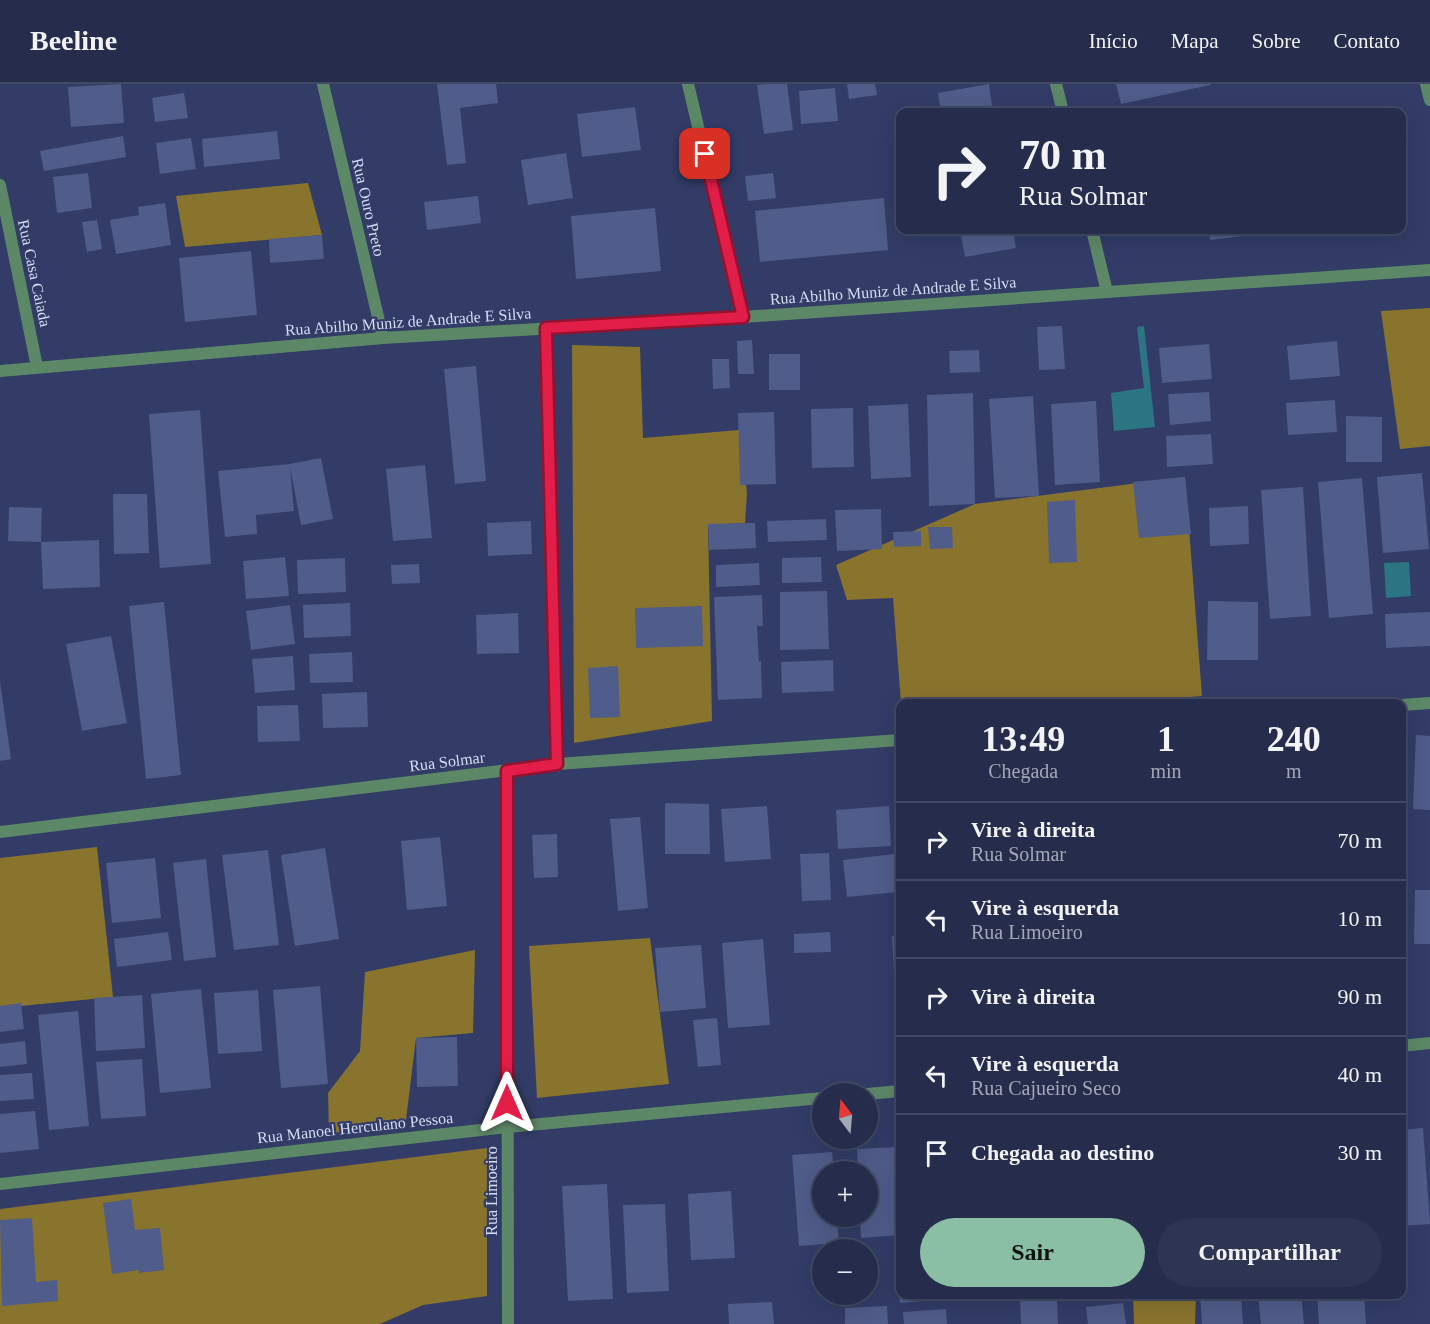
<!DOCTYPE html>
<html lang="pt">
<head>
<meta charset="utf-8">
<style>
	:root { --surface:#262d4c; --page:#2e3553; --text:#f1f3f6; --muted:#a4a8b5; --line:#424964; --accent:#8abfa5 }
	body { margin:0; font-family:Georgia,serif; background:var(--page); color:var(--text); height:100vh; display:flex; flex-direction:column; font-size:22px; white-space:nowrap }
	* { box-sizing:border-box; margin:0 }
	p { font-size:20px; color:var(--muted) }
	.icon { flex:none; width:33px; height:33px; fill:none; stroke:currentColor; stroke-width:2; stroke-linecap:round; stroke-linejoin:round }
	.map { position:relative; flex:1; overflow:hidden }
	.panel { position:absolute; left:896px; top:615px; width:510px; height:600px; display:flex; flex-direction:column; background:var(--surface); border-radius:12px; box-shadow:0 6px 24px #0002,0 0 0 2px var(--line) }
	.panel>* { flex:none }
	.guide { position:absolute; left:896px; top:24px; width:510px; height:126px; border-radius:12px; box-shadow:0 6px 24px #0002,0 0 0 2px var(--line); background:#262d4c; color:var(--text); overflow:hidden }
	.needle { width:39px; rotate:344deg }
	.tools { position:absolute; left:812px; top:999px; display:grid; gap:12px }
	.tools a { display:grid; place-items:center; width:66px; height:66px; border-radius:50%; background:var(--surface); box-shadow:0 6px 24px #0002,0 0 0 2px var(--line); font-size:30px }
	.pin { position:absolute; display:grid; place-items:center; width:51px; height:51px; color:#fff; margin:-26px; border-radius:12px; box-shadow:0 3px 9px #0006 }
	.me { position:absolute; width:66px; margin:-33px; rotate:0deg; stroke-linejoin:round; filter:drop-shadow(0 0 4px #0008) }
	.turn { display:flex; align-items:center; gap:21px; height:126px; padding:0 24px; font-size:27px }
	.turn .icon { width:78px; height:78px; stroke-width:2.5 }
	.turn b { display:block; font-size:42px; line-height:51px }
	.eta { display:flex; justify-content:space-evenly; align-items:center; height:102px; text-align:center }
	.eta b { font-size:36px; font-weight:700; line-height:42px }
	.cta { display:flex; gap:12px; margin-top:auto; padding:12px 24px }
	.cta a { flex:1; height:69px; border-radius:36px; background:var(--accent); color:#111; font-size:24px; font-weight:700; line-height:69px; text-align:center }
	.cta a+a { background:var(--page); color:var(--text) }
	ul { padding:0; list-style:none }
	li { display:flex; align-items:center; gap:18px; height:78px; padding:0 24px; border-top:2px solid var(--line) }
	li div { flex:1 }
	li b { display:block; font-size:22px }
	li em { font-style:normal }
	header { display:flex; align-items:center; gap:36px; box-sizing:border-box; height:84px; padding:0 30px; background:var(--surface); border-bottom:2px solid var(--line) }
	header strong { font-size:28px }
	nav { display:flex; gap:33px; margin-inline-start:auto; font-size:21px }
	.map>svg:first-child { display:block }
</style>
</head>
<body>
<header>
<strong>Beeline</strong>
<nav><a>Início</a><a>Mapa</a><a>Sobre</a><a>Contato</a></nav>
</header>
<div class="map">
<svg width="1430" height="1240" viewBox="0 0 1430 1240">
	<rect width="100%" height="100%" fill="#323c66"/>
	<g fill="#89742e">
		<path d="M308 99 322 151 185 163 176 112Z"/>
		<path d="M1430 224V362L1400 365 1381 227Z"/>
		<path d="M572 261 640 263 643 354 739 346 747 409 745 439 708 441 712 637 574 659Z"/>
		<path d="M1185 393 1202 612 1101 620 901 619 893 514 847 516 836 481 975 420Z"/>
		<path d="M97 763 113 913 0 924V774Z"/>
		<path d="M650 854 669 1000 537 1014 529 862Z"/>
		<path d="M475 866 473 949 416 954 405 1044 329 1049 328 1009 360 967 365 888Z"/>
		<path d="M487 1064V1212L423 1221 380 1240H0V1125Z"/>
		<path d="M1133 1211H1196L1195 1240H1134Z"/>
	</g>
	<g fill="#2c7582">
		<path d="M1144 242 1155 343 1114 347 1111 309 1144 304 1137 243Z"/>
		<path d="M1409 478 1411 512 1386 514 1384 479Z"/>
	</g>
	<g fill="#505c89">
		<path d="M121 0 124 39 71 43 68 3Z"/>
		<path d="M437 0H496L498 19 460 24 466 79 447 81Z"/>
		<path d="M767 0H787L793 46 764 50 757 1Z"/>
		<path d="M847 0H875L877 11 849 15Z"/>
		<path d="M989 0 993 28H941L938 9Z"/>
		<path d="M1116 0H1210V1L1121 20Z"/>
		<path d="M835 4 838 37 801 40 799 7Z"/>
		<path d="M184 9 188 34 155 38 152 14Z"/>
		<path d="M635 23 641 66 582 73 577 30Z"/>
		<path d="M277 47 280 75 204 83 202 55Z"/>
		<path d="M123 52 126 73 44 87 40 67Z"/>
		<path d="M191 54 196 85 160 90 156 59Z"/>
		<path d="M566 69 573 114 528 121 521 76Z"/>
		<path d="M88 89 92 124 57 129 53 93Z"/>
		<path d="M773 89 776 114 748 117 745 92Z"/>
		<path d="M478 112 481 139 427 146 424 118Z"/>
		<path d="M884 114 888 166 760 178 755 127Z"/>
		<path d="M165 119 171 161 116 170 110 136 139 131 138 123Z"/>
		<path d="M655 124 661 187 576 195 571 132Z"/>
		<path d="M97 136 102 165 87 168 82 138Z"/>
		<path d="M960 146H1013L1016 164 965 173Z"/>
		<path d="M1209 146H1258V150L1210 156Z"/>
		<path d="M322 151 324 175 270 179 269 155Z"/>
		<path d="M251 167 257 231 185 238 179 174Z"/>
		<path d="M1062 242 1065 285 1039 286 1037 243Z"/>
		<path d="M752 256 754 290H738L737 257Z"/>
		<path d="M1337 257 1340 292 1290 296 1287 262Z"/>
		<path d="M1209 260 1212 295 1162 299 1159 264Z"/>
		<path d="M979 266 980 288 950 289 949 267Z"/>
		<rect x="769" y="270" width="31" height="36"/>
		<path d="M712 275H729L730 304 713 305Z"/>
		<path d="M476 282 486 397 455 400 444 285Z"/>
		<path d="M1209 308 1211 337 1170 341 1168 310Z"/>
		<path d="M973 309 975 420 929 422 927 311Z"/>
		<path d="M1033 312 1039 412 995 414 989 315Z"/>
		<path d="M1335 316 1337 348 1288 351 1286 319Z"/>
		<path d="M1096 317 1100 398 1055 401 1051 320Z"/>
		<path d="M908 320 911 393 871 395 868 322Z"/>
		<path d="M853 324 854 383 812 384 811 325Z"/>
		<path d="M200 326 211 480 160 484 149 330Z"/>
		<path d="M774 328 776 400 740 401 738 329Z"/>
		<path d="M1346 332 1382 333V378H1346Z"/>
		<path d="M1211 350 1213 380 1167 383 1166 352Z"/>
		<path d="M321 374 333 435 301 441 290 383 294 427 256 431 257 450 225 453 218 387 290 380Z"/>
		<path d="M425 381 432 454 393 457 386 385Z"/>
		<path d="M1422 389 1429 465 1383 469 1377 393Z"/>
		<path d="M1185 393 1191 450 1139 454 1133 398Z"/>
		<path d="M1362 394 1373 530 1329 534 1318 398Z"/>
		<path d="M1303 403 1311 532 1270 535 1261 406Z"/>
		<path d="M113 410H147L149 469 114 470Z"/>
		<path d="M1075 416 1077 478 1049 479 1047 418Z"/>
		<path d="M1248 422 1249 460 1210 462 1209 424Z"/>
		<path d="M9 423 42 424 41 458 99 456 100 503 43 505 41 458 8 457Z"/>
		<path d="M881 425 882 465 837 467 835 426Z"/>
		<path d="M826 435 827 456 768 458 767 437Z"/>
		<path d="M531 437 532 470 488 472 487 439Z"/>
		<path d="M745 439H755L756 464 709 466 708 440Z"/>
		<path d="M928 443H952L953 464 930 465Z"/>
		<path d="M921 447V462L894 463 893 448Z"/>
		<path d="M285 473 289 512 246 515 243 477Z"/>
		<path d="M821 473 822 498 782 499V474Z"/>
		<path d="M345 474 346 508 298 510 297 476Z"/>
		<path d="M759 479 760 501 716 503V481Z"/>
		<path d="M419 480 420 499 392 500 391 481Z"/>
		<path d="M827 507 829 565 780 566V508Z"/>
		<path d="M762 511 763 542H757L759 578 761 577 762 614 718 616 714 513Z"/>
		<path d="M1208 517 1258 518V576H1207Z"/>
		<path d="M164 518 181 691 146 695 129 522Z"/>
		<path d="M350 519 351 552 304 554 303 521Z"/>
		<path d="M290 521 295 560 251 566 246 527Z"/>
		<path d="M702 522 703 562 636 564 635 524Z"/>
		<path d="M1430 528V562L1386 564 1385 530Z"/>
		<path d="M518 529 519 569 477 570 476 531Z"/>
		<path d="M111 552 127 639 82 647 66 560Z"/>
		<path d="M352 568 353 598 310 599 309 570Z"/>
		<path d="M293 572 295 606 255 609 252 575Z"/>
		<path d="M833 576 834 607 782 609 781 578Z"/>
		<path d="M618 582 620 633 590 634 588 584Z"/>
		<path d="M0 598 11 675 0 677Z"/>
		<path d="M367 608 368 643 323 644 322 610Z"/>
		<path d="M298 621 300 657 258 658 257 622Z"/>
		<path d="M1416 651 1430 652V726L1413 725Z"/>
		<path d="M665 719 709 720 710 770H665Z"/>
		<path d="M767 722 771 775 725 778 721 725Z"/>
		<path d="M889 722 891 762 838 765 836 726Z"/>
		<path d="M640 733 648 824 618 827 610 735Z"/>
		<path d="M557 750 558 793 534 794 532 751Z"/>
		<path d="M440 753 447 822 407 826 401 757Z"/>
		<path d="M325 764 339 855 295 862 281 771Z"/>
		<path d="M268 766 279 861 234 866 222 771Z"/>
		<path d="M829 769 831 816 802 817 800 770Z"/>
		<path d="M894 770 898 808 847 813 843 776Z"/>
		<path d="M155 774 161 834 112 839 106 779Z"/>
		<path d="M206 775 216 873 184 877 173 779Z"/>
		<path d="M1415 806H1430V860H1414Z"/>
		<path d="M168 848 172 876 117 883 114 855Z"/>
		<path d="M830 848 831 868 794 869V850Z"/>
		<path d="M892 852H900V905H895Z"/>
		<path d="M763 855 770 941 728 944 722 859Z"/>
		<path d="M701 861 706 924 660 928 655 864Z"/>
		<path d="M320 902 328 1000 281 1004 273 906Z"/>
		<path d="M201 905 211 1004 160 1009 151 910Z"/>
		<path d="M258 906 262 967 218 970 214 909Z"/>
		<path d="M142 911 145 964 96 967 94 914Z"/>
		<path d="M21 919 24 945 0 948V922Z"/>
		<path d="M78 927 89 1042 49 1046 38 931Z"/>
		<path d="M717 934 721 981 698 983 693 936Z"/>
		<path d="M457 953 458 1002 417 1003 416 954Z"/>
		<path d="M25 957 27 980 0 983V960Z"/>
		<path d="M142 975 146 1032 101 1035 96 978Z"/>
		<path d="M32 989 34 1015 0 1017V991Z"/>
		<path d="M35 1027 39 1065 0 1069V1030Z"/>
		<path d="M1423 1044 1430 1140 1401 1142V1046Z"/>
		<path d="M898 1063 900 1151 861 1154 860 1132H867V1088H858L857 1065Z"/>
		<path d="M832 1068 834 1088H822V1132H837L839 1159 799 1162 792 1071Z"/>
		<path d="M607 1100 613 1215 568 1217 562 1102Z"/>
		<path d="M731 1107 735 1174 691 1176 688 1110Z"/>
		<path d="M131 1115 135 1146 160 1144 164 1186 139 1189V1186L112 1190 103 1119Z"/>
		<path d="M665 1120 669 1207 627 1209 623 1121Z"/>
		<path d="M32 1134 36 1198 57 1196 58 1217 2 1222 0 1136Z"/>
		<path d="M899 1210H947L948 1215 900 1219Z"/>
		<path d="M1200 1210H1241L1243 1240H1202Z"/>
		<path d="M1258 1210H1301L1304 1240H1261Z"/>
		<path d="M1317 1210H1364L1366 1240H1319Z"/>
		<path d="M1057 1213 1058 1240H1021L1020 1215Z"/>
		<path d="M772 1218 774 1240H729L728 1220Z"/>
		<path d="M1123 1219 1126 1240H1088L1086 1223Z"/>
		<path d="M887 1222 888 1240H845V1224Z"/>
		<path d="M946 1225 947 1240H904L903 1228Z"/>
	</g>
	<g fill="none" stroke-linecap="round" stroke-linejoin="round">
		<g stroke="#5d8868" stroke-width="12">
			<path d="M323 0 383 254"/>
			<path d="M688 0 743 233"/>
			<path d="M1056 0 1063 28"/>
			<path d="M1426 0 1430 16"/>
			<path d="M0 101 37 283"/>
			<path d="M1092 146 1107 208"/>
			<path d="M546 244 557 680"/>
			<path d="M0 287 383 254 743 233 1430 186"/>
			<path d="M1401 621 1430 619"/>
			<path d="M507 687 508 1240"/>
			<path d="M0 748 557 680 900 656"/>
			<path d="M1401 962 1430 959"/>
			<path d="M867 1010 900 1007"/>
			<path d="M0 1100 507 1043 822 1014"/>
		</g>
	</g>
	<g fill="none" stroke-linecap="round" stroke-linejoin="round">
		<defs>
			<path id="route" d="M507 1019V687L557 680 546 244 743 233 705 70"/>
		</defs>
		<use href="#route" stroke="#92132f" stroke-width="15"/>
		<use href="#route" stroke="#e11d48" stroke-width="10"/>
	</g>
	<g text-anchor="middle" stroke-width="4.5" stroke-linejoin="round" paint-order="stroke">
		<g font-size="16" fill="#d5ddf7" stroke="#323c66">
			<text transform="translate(369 123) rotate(77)" y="6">Rua Ouro Preto</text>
			<text transform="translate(35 189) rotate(78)" y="6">Rua Casa Caiada</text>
			<text transform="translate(893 206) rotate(-4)" y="6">Rua Abilho Muniz de Andrade E Silva</text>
			<text transform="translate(408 237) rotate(-4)" y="6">Rua Abilho Muniz de Andrade E Silva</text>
			<text transform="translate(447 677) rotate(-7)" y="6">Rua Solmar</text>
			<text transform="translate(355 1043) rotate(-6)" y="6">Rua Manoel Herculano Pessoa</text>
			<text transform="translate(491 1107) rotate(-90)" y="6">Rua Limoeiro</text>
		</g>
	</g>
</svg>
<div class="tools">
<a><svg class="needle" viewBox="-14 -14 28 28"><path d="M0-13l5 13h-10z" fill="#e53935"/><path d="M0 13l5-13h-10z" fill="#a4a8b5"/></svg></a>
<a>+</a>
<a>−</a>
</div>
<div class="pin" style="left:705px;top:70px;background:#d93025"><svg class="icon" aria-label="arrive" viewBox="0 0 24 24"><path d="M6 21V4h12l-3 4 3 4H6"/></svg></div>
<svg class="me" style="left:507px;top:1019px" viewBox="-20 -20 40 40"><path d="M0-17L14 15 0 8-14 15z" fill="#e11d48" stroke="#fff" stroke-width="4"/></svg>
<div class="guide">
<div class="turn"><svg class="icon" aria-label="right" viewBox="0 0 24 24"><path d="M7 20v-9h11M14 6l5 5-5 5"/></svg><div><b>70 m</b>Rua Solmar</div></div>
</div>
<section class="panel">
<div class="eta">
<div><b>13:49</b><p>Chegada</p></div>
<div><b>1</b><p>min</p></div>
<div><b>240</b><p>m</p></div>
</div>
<ul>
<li><svg class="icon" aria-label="right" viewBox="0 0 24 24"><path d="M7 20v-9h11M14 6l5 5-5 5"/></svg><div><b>Vire à direita</b><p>Rua Solmar</p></div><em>70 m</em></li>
<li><svg class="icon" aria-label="left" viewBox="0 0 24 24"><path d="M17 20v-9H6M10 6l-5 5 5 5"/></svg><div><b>Vire à esquerda</b><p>Rua Limoeiro</p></div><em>10 m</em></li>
<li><svg class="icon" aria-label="right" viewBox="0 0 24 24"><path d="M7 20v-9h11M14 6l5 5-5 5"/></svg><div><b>Vire à direita</b></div><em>90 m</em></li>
<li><svg class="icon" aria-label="left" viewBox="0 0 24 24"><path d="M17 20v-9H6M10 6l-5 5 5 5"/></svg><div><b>Vire à esquerda</b><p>Rua Cajueiro Seco</p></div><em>40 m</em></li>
<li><svg class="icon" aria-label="arrive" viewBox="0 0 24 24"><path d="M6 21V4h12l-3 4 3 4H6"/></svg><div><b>Chegada ao destino</b></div><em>30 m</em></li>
</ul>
<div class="cta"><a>Sair</a><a>Compartilhar</a></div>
</section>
</div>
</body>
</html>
